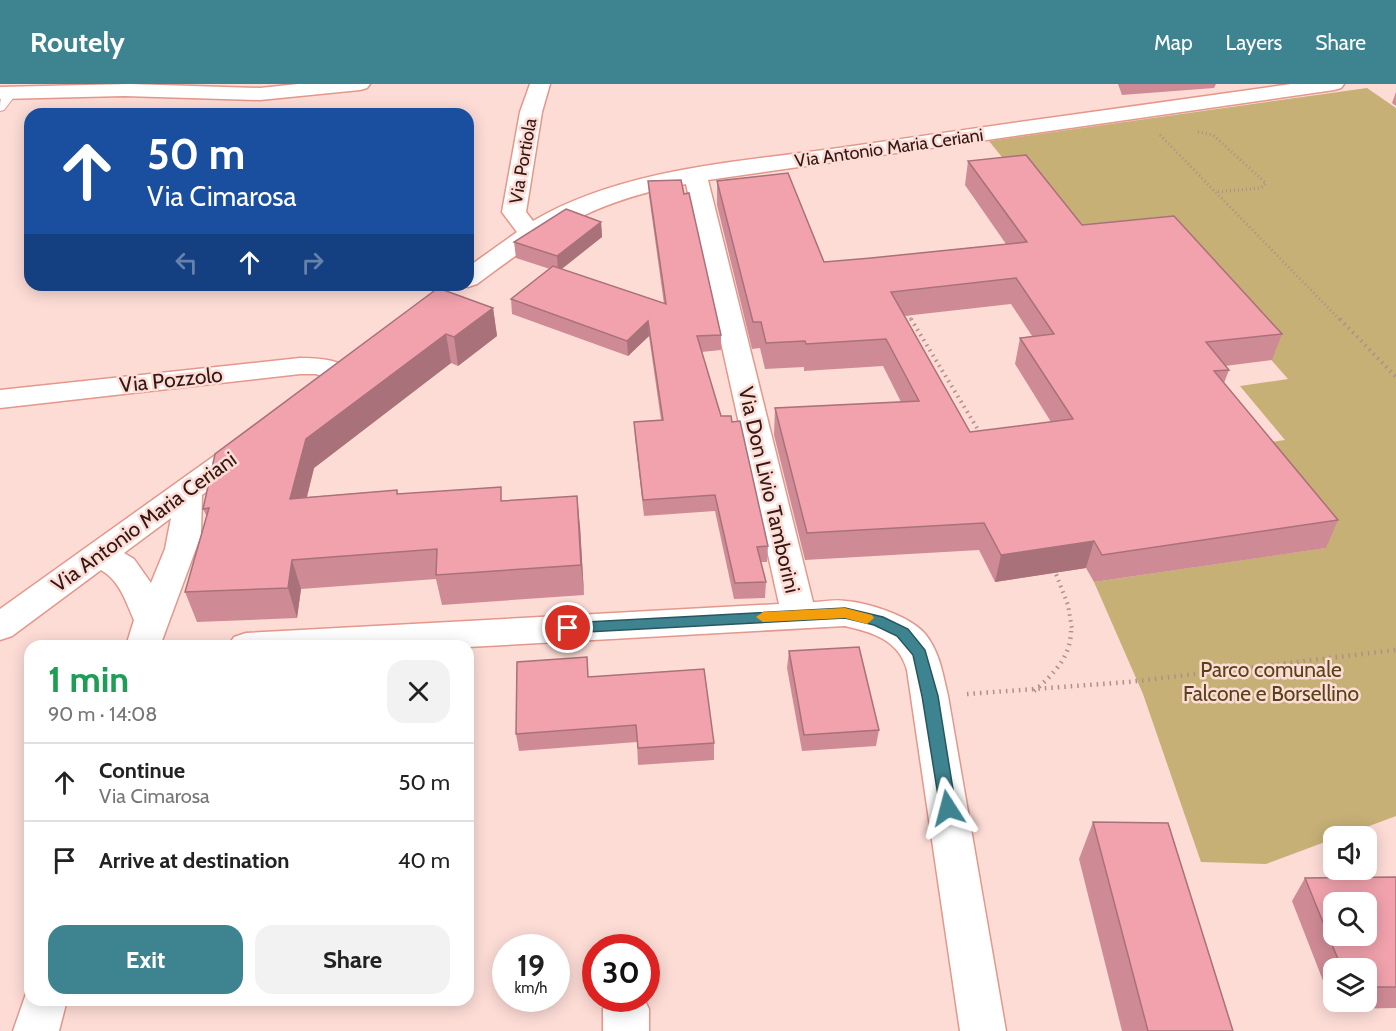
<!DOCTYPE html>
<html lang="en">
<head>
<meta charset="utf-8">
<style>
	:root { --surface:#fff; --page:#f2f2f2; --text:#222; --muted:#767676; --line:#e0e0e0; --accent:#3e8490 }
	body { margin:0; font-family:Cabin,sans-serif; background:var(--page); color:var(--text); height:100vh; display:flex; flex-direction:column; font-size:22px; white-space:nowrap }
	* { box-sizing:border-box; margin:0 }
	p { font-size:20px; color:var(--muted) }
	.icon { flex:none; width:33px; height:33px; fill:none; stroke:currentColor; stroke-width:2; stroke-linecap:round; stroke-linejoin:round }
	.map { position:relative; flex:1; overflow:hidden }
	.details { position:absolute; left:24px; top:556px; width:450px; height:366px; display:flex; flex-direction:column; background:var(--surface); border-radius:18px; box-shadow:0 3px 15px #0003 }
	.details>* { flex:none }
	.hud { position:absolute; left:24px; top:24px; width:450px; height:183px; border-radius:18px; box-shadow:0 3px 15px #0003; background:#1a4fa0; color:#fff; overflow:hidden }
	.buttons { position:absolute; left:1323px; top:742px; display:grid; gap:12px }
	.buttons a { display:grid; place-items:center; width:54px; height:54px; border-radius:12px; background:var(--surface); box-shadow:0 3px 15px #0003; font-size:30px }
	.speed { position:absolute; left:492px; top:850px; display:flex; gap:12px; font-size:30px; font-weight:700; text-align:center }
	.speed>* { display:grid; place-content:center; width:78px; height:78px; border-radius:50%; background:var(--surface); box-shadow:0 3px 15px #0003; line-height:1 }
	.speed small { font-size:15px; font-weight:400 }
	.speed .limit { border:9px solid #d22; background:#fff; color:#111 }
	.pin { position:absolute; display:grid; place-items:center; width:51px; height:51px; color:#fff; margin:-26px; border:3px solid #fff; border-radius:50%; box-shadow:0 2px 6px #0007 }
	.me { position:absolute; width:66px; margin:-33px; rotate:351deg; stroke-linejoin:round; filter:drop-shadow(0 0 4px #0008) }
	.turn { display:flex; align-items:center; gap:21px; height:126px; padding:0 24px; font-size:27px }
	.turn .icon { width:78px; height:78px; stroke-width:2.5 }
	.turn b { display:block; font-size:42px; line-height:51px }
	.lanes { display:flex; align-items:center; height:57px; padding:0 24px; background:#0003; justify-content:center; gap:30px; direction:ltr }
	.lanes .off { opacity:.35 }
	.round { display:grid; place-items:center; flex:none; width:63px; height:63px; border-radius:18px; background:var(--page) }
	.overview { display:flex; align-items:center; justify-content:space-between; height:102px; padding:0 24px }
	h1 { font-size:36px; font-weight:700; line-height:45px; color:#1e9e55 }
	.cta { display:flex; gap:12px; margin-top:auto; padding:12px 24px }
	.cta a { flex:1; height:69px; border-radius:18px; background:var(--accent); color:#fff; font-size:24px; font-weight:700; line-height:69px; text-align:center }
	.cta a+a { background:var(--page); color:var(--text) }
	ul { padding:0; list-style:none }
	li { display:flex; align-items:center; gap:18px; height:78px; padding:0 24px; border-top:2px solid var(--line) }
	li div { flex:1 }
	li b { display:block; font-size:22px }
	li em { font-style:normal }
	header { display:flex; align-items:center; gap:36px; box-sizing:border-box; height:84px; padding:0 30px; background:var(--accent); color:#fff }
	header strong { font-size:28px }
	nav { display:flex; gap:33px; margin-inline-start:auto; font-size:21px }
	.map>svg:first-child { display:block }
</style>
</head>
<body>
<header>
<strong>Routely</strong>
<nav><a>Map</a><a>Layers</a><a>Share</a></nav>
</header>
<div class="map">
<svg width="1396" height="947" viewBox="0 0 1396 947">
	<rect width="100%" height="100%" fill="#fddcd6"/>
	<path fill="#c6b076" d="M1367 4 1396 24V732L1340 753H1334L1333 755 1266 780 1201 778 1143 610 1094 498 1325 464 1244 362 1285 356 1240 302 1288 295 1167 157 1077 167 989 57Z"/>
	<g fill="none" stroke-linecap="round" stroke-linejoin="round">
		<defs>
			<path id="lane" d="M11 5 17 9 4 26 0 27C0 17 0 8 11 5Z"/>
			<g id="street">
				<path d="M130 0 260 4 298 0H370L367 4 360 6 260 16 124 12 0 15V3Z"/>
				<path d="M530 0H550L542 28 526 128 533 137C626 83 742 78 846 63 994 41 1143 21 1291 0H1344L1341 4 1334 6 708 96 813 518C824 518 835 515 846 517 869 519 911 532 926 551 940 569 943 591 948 612L1006 947H960L907 586C899 556 872 548 845 542L468 563 228 562 234 553 246 549 779 520 686 100C597 116 548 146 477 200L468 203 461 201H468V183L517 148 502 128 520 28Z"/>
				<path d="M300 274C318 274 344 275 355 291L351 297 341 299 316 290H300L0 324V306Z"/>
				<path d="M246 354 257 357 261 364 257 371 202 411 201 451 160 562H126L134 536C126 518 120 497 101 486L12 552 0 556V525L235 357ZM171 434 165 465 151 499 134 475 124 469Z"/>
				<path d="M29 901 30 916H67L59 947H13Z"/>
				<path d="M608 915H644L649 925V947H603V925Z"/>
			</g>
		</defs>
		<use href="#lane" stroke="#e4978a" stroke-width="2"/>
		<use href="#street" stroke="#e4978a" stroke-width="3"/>
		<g stroke="#ae8f8a" stroke-width="3" stroke-dasharray="1 3" stroke-linecap="butt">
			<path d="M1198 48 1213 51 1266 99 1261 104 1215 108"/>
			<path d="M1160 51 1341 237"/>
			<path d="M906 227 912 237"/>
		</g>
		<g stroke="#ae8f8a" stroke-width="4" stroke-dasharray="1.5 4.5" stroke-linecap="butt">
			<path d="M911 235 980 349"/>
			<path d="M1340 235 1396 293"/>
			<path d="M1054 485 1068 521 1072 545"/>
		</g>
		<g stroke="#ae8f8a" stroke-width="4.5" stroke-dasharray="1.5 5" stroke-linecap="butt">
			<path d="M1034 607C1054 590 1072 572 1071 543"/>
			<path d="M967 610 1129 598 1396 566"/>
		</g>
		<use href="#lane" fill="#fff" fill-rule="evenodd"/>
		<use href="#street" fill="#fff" fill-rule="evenodd"/>
	</g>
	<g fill="#cf8b95" fill-rule="evenodd">
		<path d="M1118 0H1216L1214 4 1122 11Z"/>
		<path d="M1396 8V22L1392 19Z"/>
		<path d="M968 77 1082 141 1282 250 1272 276 1225 282 1229 286 1224 299 1338 436 1326 464 1094 498 1086 484 995 498 979 466 805 476 774 351 775 324 901 318 883 282 804 287V283L765 285 760 264 752 265 717 121V97L824 178 871 174 1006 160 965 101ZM1011 220 1032 252 1020 254 1015 280 1051 338 970 348 904 232Z"/>
		<path d="M648 97 684 110 721 251V266L701 268 721 332 768 462 767 478H761L766 498 765 514 734 515 715 427 644 432 635 354 634 338 661 336 649 252 628 272 512 230 511 215 550 185 516 174 514 158 601 138 602 153 561 185 664 220 649 112Z"/>
		<path d="M493 224 497 252 458 282 451 279 314 384 307 413 397 406 398 410 503 417 580 442 584 511 442 521 436 495 301 505 297 534 197 538 185 508 207 433 203 425 215 370Z"/>
		<path d="M789 567 879 646 876 662 802 667 787 584Z"/>
		<path d="M589 593 714 659V676L638 681 637 658 519 667 516 650Z"/>
		<path d="M1093 738 1233 947H1122L1079 775Z"/>
		<path d="M1396 793V924L1334 925 1292 817 1305 794ZM1334 885H1366V918H1334Z"/>
	</g>
	<g fill="#a97179">
		<path d="M601 138 602 153 558 188 557 172Z"/>
		<path d="M493 224 497 252 458 282 454 253Z"/>
		<path d="M648 237 649 252 628 272 627 257Z"/>
		<path d="M446 250 451 279 314 384 299 444 290 415 306 355Z"/>
		<path d="M577 412 580 442 584 511 581 481Z"/>
		<path d="M1094 457 1086 484 995 498 1001 471Z"/>
		<path d="M292 476 301 505 297 534 288 504Z"/>
	</g>
	<g fill="#f1a2ad" stroke="#a97179" stroke-width="1.5" fill-rule="evenodd">
		<path d="M1026 71 1082 141 1174 132 1282 250 1206 258 1229 286 1214 287 1338 436 1102 471 1094 457 1001 471 984 439 807 449 775 324 919 317 886 255 806 260 805 257 766 259 761 238H753L717 97 788 89 824 178 871 174 1027 158 968 77ZM1016 194 1054 250 1020 254 1073 335 970 348 891 208Z"/>
		<path d="M681 96 684 110 689 109 721 251 697 252 721 332H731L732 338 740 337 768 462 757 463 766 498 735 499 715 411 643 416 634 338 663 336 648 237 627 257 511 215 553 182 666 220 648 97Z"/>
		<path d="M566 125 601 138 557 172 514 158Z"/>
		<path d="M438 204 493 224 454 253 446 250 306 355 290 415 397 406V410L501 403V417L577 412 581 481 436 491 437 465 292 476 288 504 185 508 209 424 203 425 215 370Z"/>
		<path d="M859 563 879 646 804 651 789 567Z"/>
		<path d="M587 573 588 593 704 585 714 659 638 664 636 641 516 650 517 578Z"/>
		<path d="M1093 738 1168 739 1233 947H1148Z"/>
		<path d="M1396 793V903H1366V885H1342L1305 794ZM1334 819H1366V852H1334Z"/>
	</g>
	<path fill="#3e8490" stroke="#28565e" stroke-width="1.5" d="M845 524 883 533 908 545 925 566 938 612 956 724 954 729 948 731 942 729 940 724 922 612 913 571 897 552 874 541 845 534 568 549 561 544 568 539Z"/>
	<path fill="#f59e0b" d="M845 524 872 531 874 534 867 540 845 534 763 538 756 533 763 528Z"/>
	<g text-anchor="middle" stroke-width="5" stroke-linejoin="round" paint-order="stroke">
		<g font-size="18" fill="#331712" stroke="#fddcd6">
			<text transform="translate(889 64) rotate(-8)" y="6">Via Antonio Maria Ceriani</text>
			<text transform="translate(523 77) rotate(-80)" y="6">Via Portiola</text>
		</g>
		<g font-size="21" fill="#331712" stroke="#fddcd6">
			<text transform="translate(171 296) rotate(-6)" y="7">Via Pozzolo</text>
			<text transform="translate(769 406) rotate(77)" y="7">Via Don Livio Tamborini</text>
			<text transform="translate(144 438) rotate(-36)" y="7">Via Antonio Maria Ceriani</text>
		</g>
		<g font-size="21" fill="#544416" stroke="#fddcd6">
			<text x="1271" y="593">Parco comunale<tspan x="1271" dy="24">Falcone e Borsellino</tspan></text>
		</g>
	</g>
</svg>
<div class="buttons">
<a><svg class="icon" aria-label="sound" viewBox="0 0 24 24"><path d="M4 9h4l5-4v14l-5-4H4zM17 9q2 3 0 6"/></svg></a>
<a><svg class="icon" aria-label="search" viewBox="0 0 24 24"><circle cx="10" cy="10" r="6"/><path d="M15 15l6 6"/></svg></a>
<a><svg class="icon" aria-label="layers" viewBox="0 0 24 24"><path d="M12 4l9 5-9 5-9-5zM3 14l9 5 9-5"/></svg></a>
</div>
<div class="speed"><div>19<small>km/h</small></div><div class="limit">30</div></div>
<div class="pin" style="left:568px;top:544px;background:#d93025"><svg class="icon" aria-label="arrive" viewBox="0 0 24 24"><path d="M6 21V4h12l-3 4 3 4H6"/></svg></div>
<svg class="me" style="left:948px;top:724px" viewBox="-20 -20 40 40"><path d="M0-17L14 15 0 8-14 15z" fill="#3e8490" stroke="#fff" stroke-width="4"/></svg>
<div class="hud">
<div class="turn"><svg class="icon" aria-label="ahead" viewBox="0 0 24 24"><path d="M12 20V5M6 11l6-6 6 6"/></svg><div><b>50 m</b>Via Cimarosa</div></div>
<div class="lanes"><svg class="icon off" aria-label="left" viewBox="0 0 24 24"><path d="M17 20v-9H6M10 6l-5 5 5 5"/></svg><svg class="icon" aria-label="ahead" viewBox="0 0 24 24"><path d="M12 20V5M6 11l6-6 6 6"/></svg><svg class="icon off" aria-label="right" viewBox="0 0 24 24"><path d="M7 20v-9h11M14 6l5 5-5 5"/></svg></div>
</div>
<section class="details">
<div class="overview"><div><h1>1 min</h1><p>90 m · 14:08</p></div><a class="round"><svg class="icon" aria-label="close" viewBox="0 0 24 24"><path d="M6 6l12 12M18 6L6 18"/></svg></a></div>
<ul>
<li><svg class="icon" aria-label="ahead" viewBox="0 0 24 24"><path d="M12 20V5M6 11l6-6 6 6"/></svg><div><b>Continue</b><p>Via Cimarosa</p></div><em>50 m</em></li>
<li><svg class="icon" aria-label="arrive" viewBox="0 0 24 24"><path d="M6 21V4h12l-3 4 3 4H6"/></svg><div><b>Arrive at destination</b></div><em>40 m</em></li>
</ul>
<div class="cta"><a>Exit</a><a>Share</a></div>
</section>
</div>
</body>
</html>
